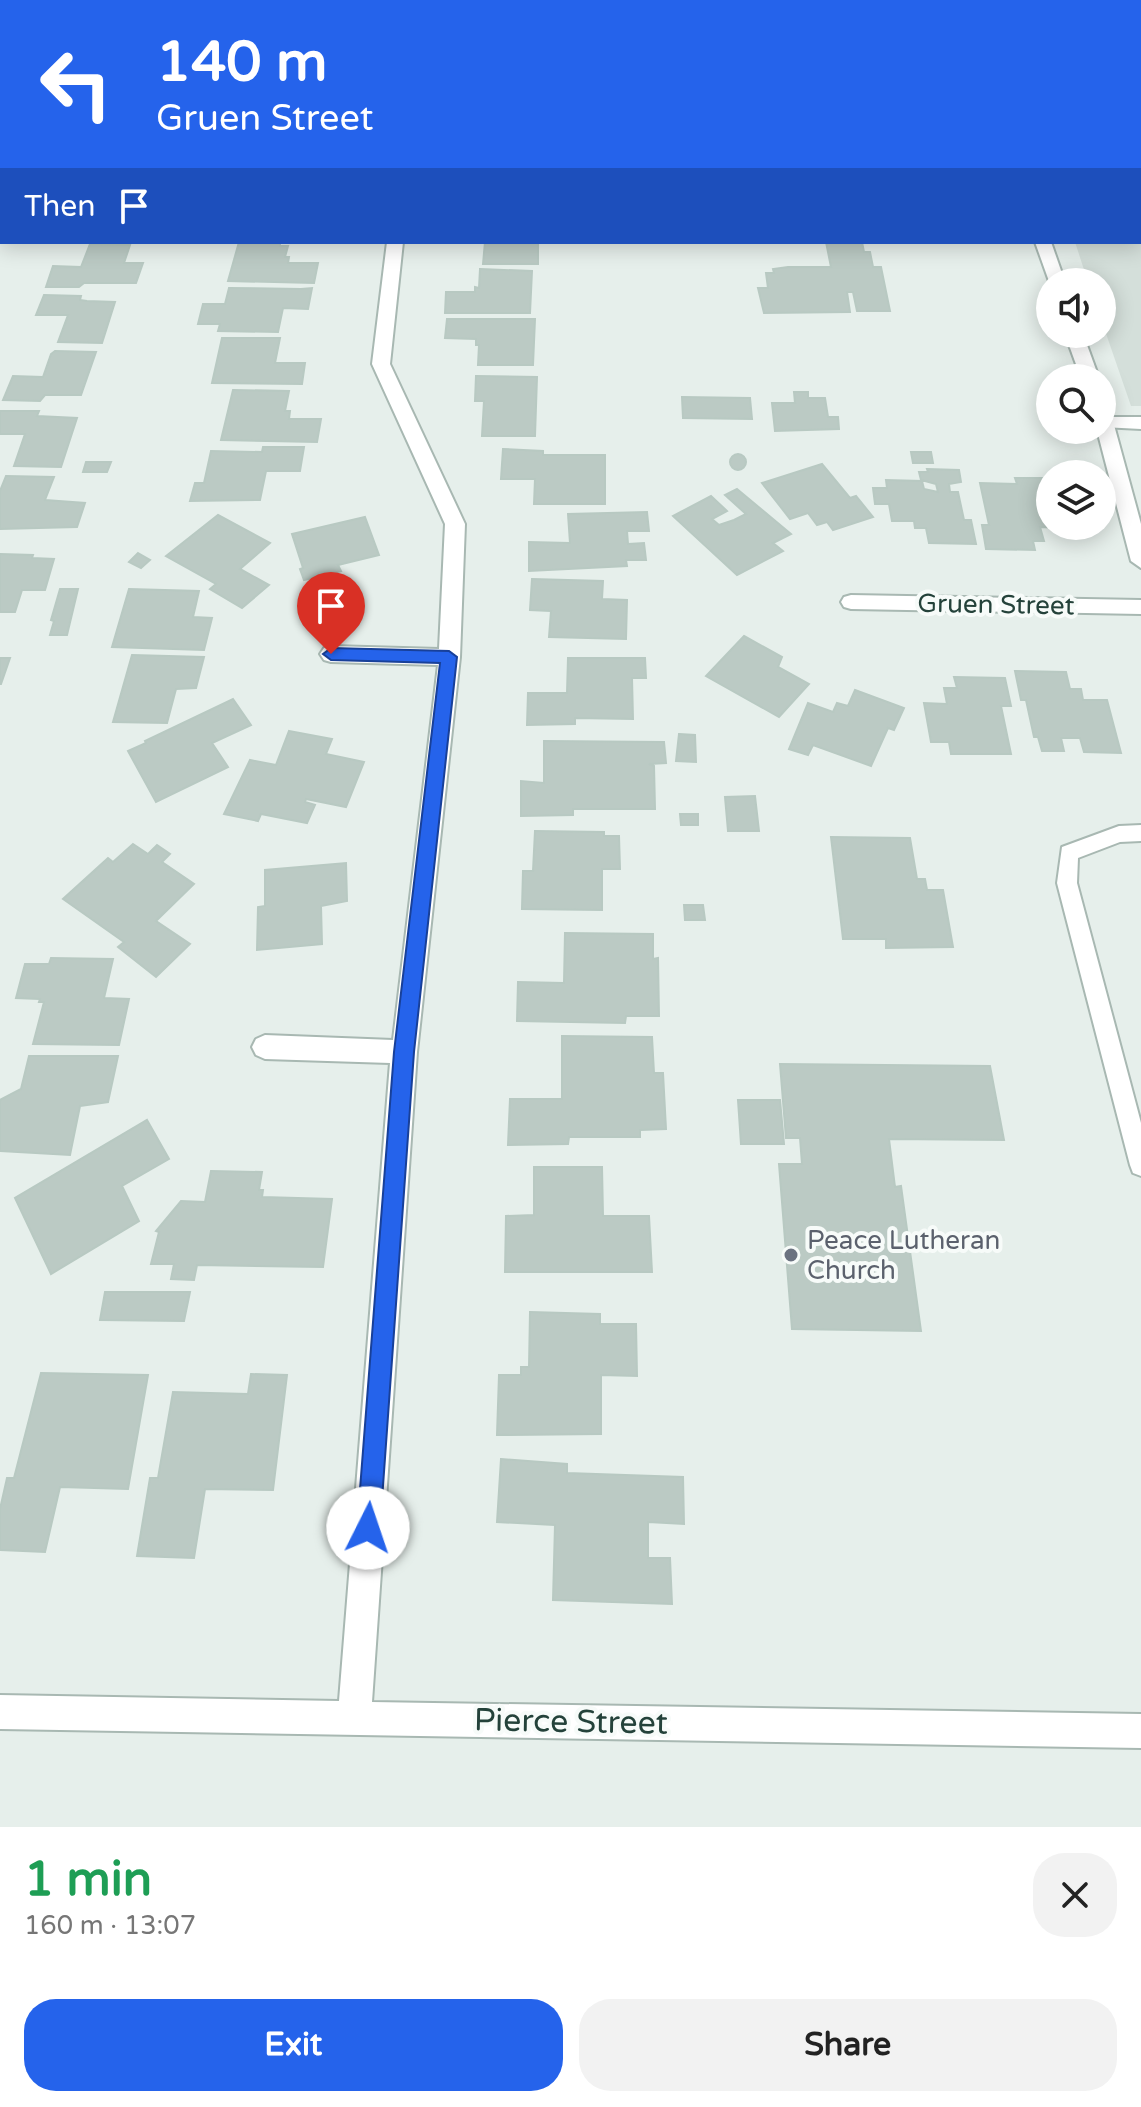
<!DOCTYPE html>
<html lang="en">
<head>
<meta charset="utf-8">
<style>
	:root { --surface:#fff; --page:#f2f2f2; --text:#222; --muted:#767676; --accent:#2563eb }
	body { margin:0; font-family:"Varela Round",sans-serif; background:var(--page); color:var(--text); height:100vh; display:flex; flex-direction:column; font-size:30px; white-space:nowrap }
	* { box-sizing:border-box; margin:0 }
	p { font-size:26px; color:var(--muted) }
	.icon { flex:none; width:44px; height:44px; fill:none; stroke:currentColor; stroke-width:2; stroke-linecap:round; stroke-linejoin:round }
	.map { position:relative; height:1827px; overflow:hidden }
	.sheet { display:flex; flex-direction:column; background:var(--surface); flex:1 }
	.sheet>* { flex:none }
	.banner { position:absolute; left:0px; top:0px; width:1142px; height:244px; box-shadow:0 4px 20px #0003; background:#2563eb; color:#fff; overflow:hidden }
	.buttons { position:absolute; left:1036px; top:268px; display:grid; gap:16px }
	.buttons a { display:grid; place-items:center; width:80px; height:80px; border-radius:50%; background:var(--surface); box-shadow:0 4px 20px #0003; font-size:40px }
	.pin { position:absolute; display:grid; place-items:center; width:68px; height:68px; color:#fff; margin:-82px -34px; border-radius:50% 50% 50% 0; rotate:-45deg; box-shadow:0 0 8px #0007 }
	.pin .icon { rotate:45deg }
	.me { position:absolute; width:88px; margin:-44px; rotate:4deg; stroke-linejoin:round; filter:drop-shadow(0 0 6px #0008) }
	.turn { display:flex; align-items:center; gap:28px; height:168px; padding:0 24px; font-size:36px }
	.turn .icon { width:104px; height:104px; stroke-width:2.5 }
	.turn b { display:block; font-size:56px; line-height:68px }
	.then { display:flex; align-items:center; height:76px; padding:0 24px; background:#0003; gap:16px; font-size:30px }
	.round { display:grid; place-items:center; flex:none; width:84px; height:84px; border-radius:32px; background:var(--page) }
	.summary { display:flex; align-items:center; justify-content:space-between; height:136px; padding:0 24px }
	h1 { font-size:48px; font-weight:700; line-height:60px; color:#1e9e55 }
	.cta { display:flex; gap:16px; margin-top:auto; padding:16px 24px }
	.cta a { flex:1; height:92px; border-radius:32px; background:var(--accent); color:#fff; font-size:32px; font-weight:700; line-height:92px; text-align:center }
	.cta a+a { background:var(--page); color:var(--text) }
	.map>svg:first-child { display:block }
</style>
</head>
<body>
<div class="map">
<svg width="1141" height="1827" viewBox="0 0 1141 1827">
	<rect width="100%" height="100%" fill="#e6efeb"/>
	<path fill="#d4dfda" d="M992 0H1141V406H1131L1102 322V282H1088L1075 242H1140V2Z"/>
	<g fill="#bbcac4" stroke="#b8c9c2" stroke-width="2">
		<path d="M701 0H797L798 2H701Z"/>
		<path d="M239 242H280V246H288L285 257H289L288 263H318L314 283 228 281Z"/>
		<path d="M485 242H538V264H483Z"/>
		<path d="M826 242H862L864 252H870L873 267H881L890 311H857L853 292H847L850 312 764 313 758 288H768L766 273H774L773 269 788 267H831Z"/>
		<path d="M90 244 130 245 124 263H143L136 283H84L79 287H46L53 266 81 267Z"/>
		<path d="M480 269 532 271 530 313H445L446 292H475V287L479 288Z"/>
		<path d="M229 288 301 289 312 288 308 309 283 308 278 332 218 331 220 324H198L203 304H225Z"/>
		<path d="M44 295 81 296 80 300 87 301 115 302 102 343 58 342 68 315H36Z"/>
		<path d="M447 319H535L533 365H478L479 345H476V339L445 338Z"/>
		<path d="M222 338H280L275 363H305L302 384 212 383Z"/>
		<path d="M55 351 96 352 81 395H45L40 401 3 400 13 376 43 377 51 354Z"/>
		<path d="M476 376 537 377 535 436H482L484 401H475Z"/>
		<path d="M233 390 289 391 285 411H290L289 419H321L317 442 221 440Z"/>
		<path d="M794 392H808V398H825L828 417H838L839 429 775 431 772 403H795Z"/>
		<path d="M682 397 750 398 752 419 683 418Z"/>
		<path d="M0 411H39L37 416 77 418 61 467 14 466 25 434H0Z"/>
		<path d="M263 447H304L300 471H266L260 500 190 501 195 483H204L211 451 262 452Z"/>
		<path d="M503 449 543 451V455H605V504H534L535 479H501Z"/>
		<path d="M911 452H931L933 463H913Z"/>
		<circle cx="738" cy="462" r="8"/>
		<path d="M86 462H111L107 472H83Z"/>
		<path d="M822 464 850 498 856 496 873 517 833 530 827 522 817 525 808 513 790 519 762 483Z"/>
		<path d="M927 469 959 470 961 482 949 484 950 492H958L964 520H971L976 544 929 543 926 528H915L914 521H892L889 504H875L873 488H887L886 480 922 481 924 489 938 492 936 484 921 480 919 472H928Z"/>
		<path d="M6 476 54 477 45 500 85 503 77 527 0 529V491Z"/>
		<path d="M1015 478H1045L1050 490V526L1060 528 1040 527 1044 541H1033L1035 550 986 549 982 525H989L980 483 1017 484Z"/>
		<path d="M737 489 791 534 773 543 783 551 737 575 673 516 711 496 727 511 712 519 719 525 734 520 746 514 725 495Z"/>
		<path d="M647 512 649 531H627L628 544 644 543 646 560H626L627 566 529 571V542L570 543 568 514Z"/>
		<path d="M218 515 270 543 240 569 269 585 242 608 210 589 216 584 166 556Z"/>
		<path d="M365 517 379 555 338 565 341 571 304 580 300 569 303 568 292 534Z"/>
		<path d="M138 553 150 560 141 568 129 562Z"/>
		<path d="M0 554 33 555 32 558 54 559 45 590H22L15 612H0Z"/>
		<path d="M532 579 603 581 602 599 627 600 626 639 549 637 551 611 530 610Z"/>
		<path d="M60 589H78L67 635H50L54 621 51 620Z"/>
		<path d="M129 589 199 591 193 617 212 618 204 650 112 647Z"/>
		<path d="M744 636 782 657 778 667 809 684 779 717 706 676Z"/>
		<path d="M132 655 204 657 196 688 176 689 167 723 113 722Z"/>
		<path d="M0 658H10L1 684H0Z"/>
		<path d="M568 658H645L646 678H632L633 719 575 718V724L527 725 528 693H567Z"/>
		<path d="M1015 671 1066 672 1070 689H1081L1083 700H1107L1121 753 1084 752 1080 738H1061L1064 751H1042L1038 737H1034L1026 700H1021Z"/>
		<path d="M954 677 1005 678 1011 706H1001L1011 754H951L949 742H931L924 703 947 704 944 688H957Z"/>
		<path d="M855 690 904 708 894 730 888 728 871 766 813 745 808 755 789 749 808 703 833 712 837 703 848 706Z"/>
		<path d="M233 699 251 725 212 743 228 767 156 802 128 751 146 743 145 741Z"/>
		<path d="M289 731 332 739 326 754 364 762 346 807 306 799 305 802 315 805 307 823 261 814 258 821 224 814 250 760 276 765Z"/>
		<path d="M679 734 695 735 696 762 676 761Z"/>
		<path d="M544 741 664 742 666 763 649 764 654 766 655 809H573V815L521 816V781L544 783Z"/>
		<path d="M755 796 759 831H728L725 797Z"/>
		<path d="M680 814H698V825H681Z"/>
		<path d="M535 831 604 832V836H619L620 869H602V910L522 909 523 871H533Z"/>
		<path d="M831 837 910 838 917 879H925L927 890H943L953 947 886 948V939H843Z"/>
		<path d="M133 844 148 854 157 845 170 854 162 862 194 884 156 921 190 944 156 977 118 947 124 942 63 899 108 858 113 862Z"/>
		<path d="M346 863 347 901 321 906 322 944 257 950 258 907 265 906V870Z"/>
		<path d="M684 905H703L705 920H685Z"/>
		<path d="M565 933 653 934V959L658 958 659 1016H626L625 1023 517 1021 518 982 564 983Z"/>
		<path d="M51 958 113 959 104 998 129 999 119 1045 33 1044 44 1002H39L40 999 16 998 25 964H49Z"/>
		<path d="M562 1036 652 1037 654 1073H663L666 1129 640 1130V1137H569L568 1144 508 1145 510 1099H562Z"/>
		<path d="M29 1056H118L108 1102 80 1106 70 1155 0 1151V1100L21 1089Z"/>
		<path d="M780 1064 990 1066 1004 1140 889 1139 895 1187 901 1186 921 1331 792 1329 779 1164H802L800 1138H786Z"/>
		<path d="M738 1100H780L784 1144H741Z"/>
		<path d="M147 1120 169 1159 122 1186 139 1221 51 1274 15 1198Z"/>
		<path d="M534 1167H602L603 1216H649L652 1272H505L506 1216 534 1215Z"/>
		<path d="M211 1171 262 1172 259 1190H263L262 1197 332 1199 323 1267 197 1265 194 1280 171 1279 174 1264H151L159 1232 156 1231 181 1201 205 1202Z"/>
		<path d="M105 1292H190L184 1321 100 1320Z"/>
		<path d="M530 1312 600 1314V1324H636L637 1376 601 1375V1434L497 1435 499 1375H521V1367H529Z"/>
		<path d="M41 1373 148 1375 128 1489 60 1487 45 1552 0 1550V1509L7 1478H14Z"/>
		<path d="M251 1374 287 1375 273 1490 205 1489 194 1558 137 1556 150 1478H158L173 1392 248 1394Z"/>
		<path d="M501 1459 567 1464V1473L683 1477 684 1524 648 1522V1558H670L672 1604 553 1600 555 1525 497 1522Z"/>
	</g>
	<g fill="none" stroke-linecap="round" stroke-linejoin="round">
		<defs>
			<g id="service">
				<rect x="0" y="33" width="2" height="6"/>
				<path d="M1141 825V841L1120 842 1078 858 1077 883 1141 1123V1176L1133 1173 1130 1165 1057 883 1062 847 1119 826Z"/>
			</g>
			<g id="minor">
				<rect x="0" y="122" width="2" height="8"/>
				<path d="M2 221V235L0 236V222Z"/>
				<path d="M387 242H403L390 364 465 524 460 657 417 1052 372 1702 1141 1714V1748L0 1729V1695L339 1701 390 1063 265 1059 256 1055 252 1047 256 1039 265 1035 393 1040 438 665 331 662 324 660 320 654 324 648 331 646 439 649 445 524 372 364Z"/>
				<path d="M1102 417H1141V429L1102 427Z"/>
				<path d="M851 595 1141 600V614L851 609 844 607 841 602 844 597Z"/>
			</g>
			<g id="tertiary">
				<path d="M959 0H973L974 2H960Z"/>
				<path d="M1035 242H1051L1065 282 1050 284Z"/>
				<path d="M1065 334H1083L1099 378H1081Z"/>
				<path d="M1102 408 1111 414 1141 524V568L1131 561 1097 430H1102Z"/>
			</g>
		</defs>
		<use href="#service" stroke="#a8b8b2" stroke-width="4"/>
		<use href="#minor" stroke="#a8b8b2" stroke-width="4"/>
		<use href="#tertiary" stroke="#a8b8b2" stroke-width="4"/>
		<use href="#service" fill="#fff" fill-rule="evenodd"/>
		<use href="#minor" fill="#fff" fill-rule="evenodd"/>
		<use href="#tertiary" fill="#fff" fill-rule="evenodd"/>
	</g>
	<path fill="#2563eb" stroke="#184099" stroke-width="2" d="M331 648 449 651 457 657 414 1052 380 1528 377 1536 368 1539 360 1536 357 1528 394 1052 440 663 331 660 323 654Z"/>
	<circle fill="#6b7280" stroke="#f7fbf9" stroke-width="3" cx="791" cy="1255" r="8"/>
	<g text-anchor="middle" stroke-width="8" stroke-linejoin="round" paint-order="stroke">
		<g font-size="26" fill="#24423a" stroke="#f7fbf9">
			<text transform="translate(996 604) rotate(1)" y="9">Gruen Street</text>
		</g>
		<g font-size="26" fill="#5b616d" stroke="#f7fbf9" text-anchor="start">
			<text x="807" y="1249">Peace Lutheran<tspan x="807" dy="30">Church</tspan></text>
		</g>
		<g font-size="32" fill="#24423a" stroke="#f7fbf9">
			<text transform="translate(571 1721) rotate(1)" y="11">Pierce Street</text>
		</g>
	</g>
</svg>
<div class="buttons">
<a><svg class="icon" aria-label="sound" viewBox="0 0 24 24"><path d="M4 9h4l5-4v14l-5-4H4zM17 9q2 3 0 6"/></svg></a>
<a><svg class="icon" aria-label="search" viewBox="0 0 24 24"><circle cx="10" cy="10" r="6"/><path d="M15 15l6 6"/></svg></a>
<a><svg class="icon" aria-label="layers" viewBox="0 0 24 24"><path d="M12 4l9 5-9 5-9-5zM3 14l9 5 9-5"/></svg></a>
</div>
<div class="pin" style="left:331px;top:654px;background:#d93025"><svg class="icon" aria-label="arrive" viewBox="0 0 24 24"><path d="M6 21V4h12l-3 4 3 4H6"/></svg></div>
<svg class="me" style="left:368px;top:1528px" viewBox="-20 -20 40 40"><circle r="19" fill="#fff"/><path d="M0-13L10 11 0 6-10 11z" fill="#2563eb"/></svg>
<div class="banner">
<div class="turn"><svg class="icon" aria-label="left" viewBox="0 0 24 24"><path d="M17 20v-9H6M10 6l-5 5 5 5"/></svg><div><b>140 m</b>Gruen Street</div></div>
<div class="then">Then<svg class="icon" aria-label="arrive" viewBox="0 0 24 24"><path d="M6 21V4h12l-3 4 3 4H6"/></svg></div>
</div>
</div>
<section class="sheet">
<div class="summary"><div><h1>1 min</h1><p>160 m · 13:07</p></div><a class="round"><svg class="icon" aria-label="close" viewBox="0 0 24 24"><path d="M6 6l12 12M18 6L6 18"/></svg></a></div>
<div class="cta"><a>Exit</a><a>Share</a></div>
</section>
</body>
</html>
